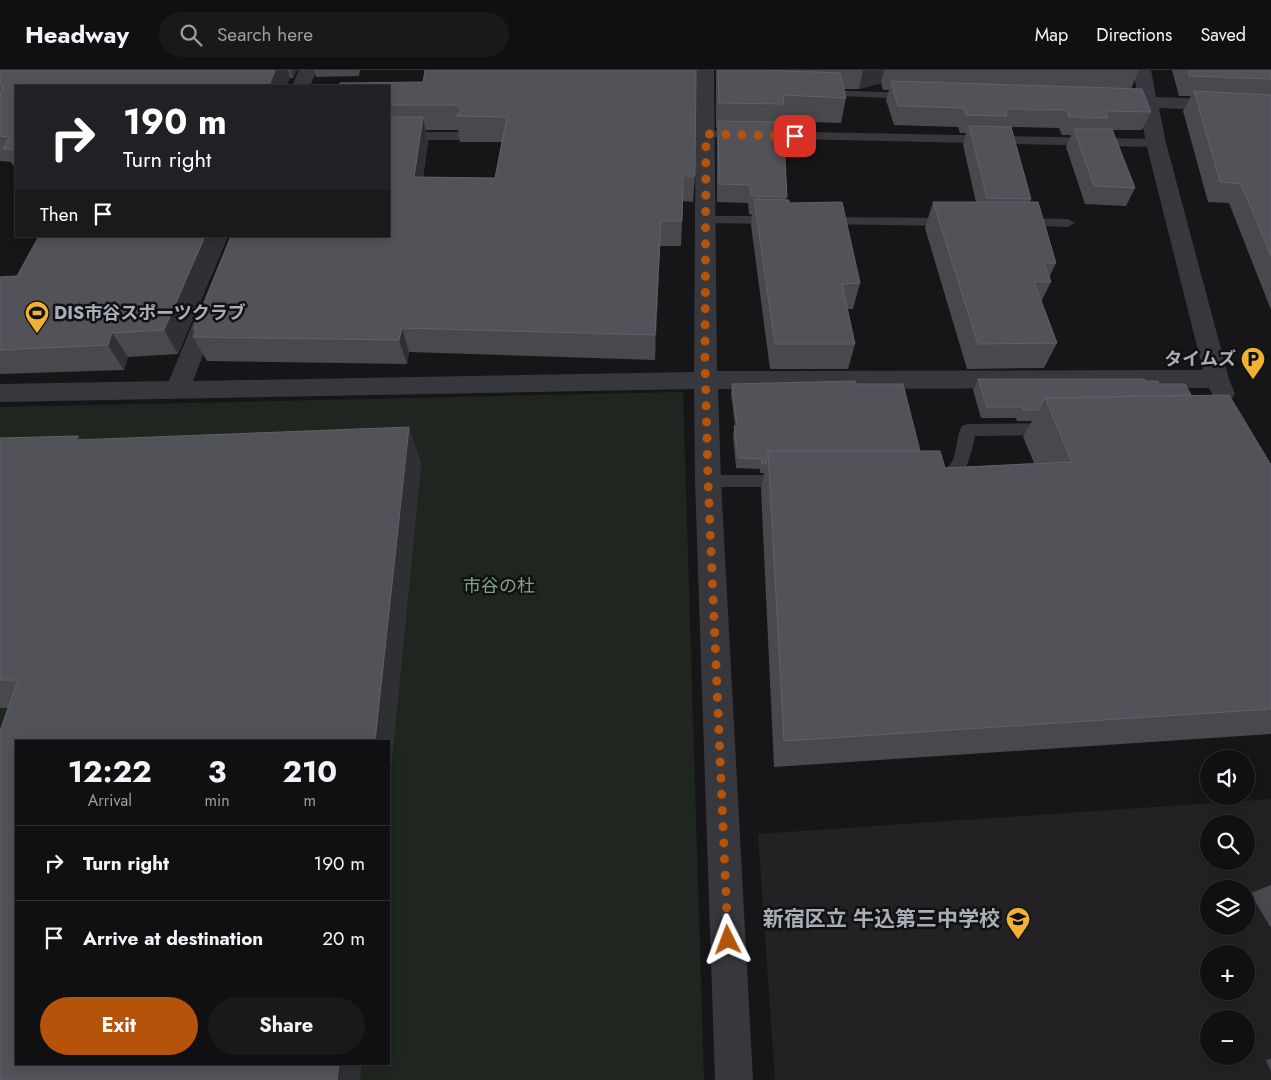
<!DOCTYPE html>
<html lang="en">
<head>
<meta charset="utf-8">
<style>
	:root { --surface:#101012; --page:#19191b; --text:#f1f3f6; --muted:#9c9d9f; --line:#303032; --accent:#b45309 }
	body { margin:0; font-family:Jost,"Noto Sans JP",sans-serif; background:var(--page); color:var(--text); height:100vh; display:flex; flex-direction:column; font-size:19px; white-space:nowrap }
	* { box-sizing:border-box; margin:0 }
	p { font-size:16px; color:var(--muted) }
	.icon { flex:none; width:28px; height:28px; fill:none; stroke:currentColor; stroke-width:2; stroke-linecap:round; stroke-linejoin:round }
	.map { position:relative; flex:1; overflow:hidden }
	.side { position:absolute; left:15px; top:670px; width:375px; height:325px; display:flex; flex-direction:column; background:var(--surface); border-radius:0px; box-shadow:0 2px 12px #0003,0 0 0 1px var(--line) }
	.side>* { flex:none }
	.guide { position:absolute; left:15px; top:15px; width:375px; height:152px; border-radius:0px; box-shadow:0 2px 12px #0003,0 0 0 1px var(--line); background:#202124; color:#fff; overflow:hidden }
	.fabs { position:absolute; left:1200px; top:680px; display:grid; gap:10px }
	.fabs a { display:grid; place-items:center; width:55px; height:55px; border-radius:50%; background:var(--surface); box-shadow:0 2px 12px #0003,0 0 0 1px var(--line); font-size:25px }
	.pin { position:absolute; display:grid; place-items:center; width:42px; height:42px; color:#fff; margin:-21px; border-radius:10px; box-shadow:0 2px 8px #0006 }
	.me { position:absolute; width:55px; margin:-28px; rotate:357deg; stroke-linejoin:round; filter:drop-shadow(0 0 4px #0008) }
	.turn { display:flex; align-items:center; gap:18px; height:105px; padding:0 25px; font-size:22px }
	.turn .icon { width:65px; height:65px; stroke-width:2.5 }
	.turn b { display:block; font-size:35px; line-height:42px }
	.then { display:flex; align-items:center; height:48px; padding:0 25px; background:#0003; gap:10px; font-size:19px }
	.eta { display:flex; justify-content:space-evenly; align-items:center; height:85px; text-align:center }
	.eta b { font-size:30px; font-weight:700; line-height:35px }
	.button { display:flex; gap:10px; margin-top:auto; padding:10px 25px }
	.button a { flex:1; height:58px; border-radius:30px; background:var(--accent); color:#fff; font-size:20px; font-weight:700; line-height:58px; text-align:center }
	.button a+a { background:var(--page); color:var(--text) }
	ul { padding:0; list-style:none }
	li { display:flex; align-items:center; gap:15px; height:75px; padding:0 25px; border-top:1px solid var(--line) }
	li div { flex:1 }
	li b { display:block; font-size:19px }
	li em { font-style:normal }
	header { display:flex; align-items:center; gap:30px; box-sizing:border-box; height:70px; padding:0 25px; background:var(--surface); border-bottom:1px solid var(--line) }
	header strong { font-size:24px }
	nav { display:flex; gap:28px; margin-inline-start:auto; font-size:18px }
	.search { width:350px; height:45px; background:var(--page); display:flex; align-items:center; gap:12px; box-sizing:border-box; padding:0 18px; border-radius:28px; color:var(--muted); font-size:19px }
	.map>svg:first-child { display:block }
</style>
</head>
<body>
<header>
<strong>Headway</strong>
<div class="search"><svg class="icon" aria-label="search" viewBox="0 0 24 24"><circle cx="10" cy="10" r="6"/><path d="M15 15l6 6"/></svg>Search here</div>
<nav><a>Map</a><a>Directions</a><a>Saved</a></nav>
</header>
<div class="map">
<svg width="1271" height="1010" viewBox="0 0 1271 1010">
	<rect width="100%" height="100%" fill="#161618"/>
	<path fill="#222225" fill-rule="evenodd" d="M1271 729V1010H775L758 764ZM1209 754H1246V791H1209ZM1209 819H1246V856H1209ZM1209 884H1246V921H1209ZM1209 949H1246V986H1209Z"/>
	<path fill="#1e261f" fill-rule="evenodd" d="M683 322 704 1010H0V337ZM16 671H389V994H16Z"/>
	<g fill="none" stroke-linecap="round" stroke-linejoin="round">
		<g fill="#37383d" fill-rule="evenodd">
			<path d="M823 20 911 23 917 26 911 29 819 25 817 23Z"/>
			<path d="M706 60 1156 69 1162 73 1156 77 702 67 700 64 702 61Z"/>
			<path d="M389 62H459L465 66 459 70H389Z"/>
			<path d="M705 146H775L782 150 775 154 700 153 698 150Z"/>
			<path d="M823 147 950 148 957 152 950 156 818 154 816 151Z"/>
			<path d="M1021 148 1068 149 1075 153 1068 157 1016 155 1014 152 1016 149Z"/>
			<path d="M1051 353 1057 355 1059 359 1057 363 1051 365 975 366C971 385 963 424 935 415L933 410 935 405C962 395 952 375 962 356L968 354Z"/>
			<path d="M708 405H785L791 406 793 411 791 416 785 417H708L702 416 700 411 702 406Z"/>
		</g>
		<g fill="#37383d" fill-rule="evenodd">
			<path d="M299 0H317L310 16H292Z"/>
			<path d="M696 0H714L717 301 1203 300 1146 73 1133 0H1151L1156 27 1271 31V43L1159 38 1166 73 1229 309 1235 324 1231 330 1223 333 1215 330 1209 318 718 319 721 411 753 1010H715L695 411 694 319 0 332V314L169 311 199 238 202 233 210 230 218 233 221 238 193 311 694 302Z"/>
		</g>
	</g>
	<g fill="#47494d" fill-rule="evenodd">
		<path d="M0 0H297L293 8 16 16V100L11 92 0 91Z"/>
		<path d="M314 0H360L359 6 316 7Z"/>
		<path d="M716 0H1139L1131 19 1151 42 1142 60H1112L1135 118 1126 136 1085 134 1066 77 1071 65H1062L1059 58 1011 57 1031 129 1030 132 1056 193 1049 208 1051 212 1041 232 1057 273 1044 298 967 299 925 158 933 132H976L963 75 966 63H960L958 57 894 55 886 30 889 20H883L881 13 859 19H844L846 28 841 53 781 51 787 127 786 130 860 213 853 239H847L855 274 848 299H770L751 155 752 145 749 144 748 133 717 132V58H716Z"/>
		<path d="M1172 0H1271V240L1229 133 1208 132 1183 41 1191 26H1179Z"/>
		<path d="M423 12 695 106 693 132 683 131 681 176H660L655 290 409 282 407 294 207 291 193 267 195 263 193 259 389 166V16ZM426 60H458L460 72H502L495 108 423 107 428 72Z"/>
		<path d="M39 166H228L178 284 128 287 124 300 0 304V207L17 206Z"/>
		<path d="M978 309 1145 311 1159 314 1191 325 1271 395V664L774 697 761 419 764 403H760V399L736 398 733 366 735 356 731 324 732 314H856L920 381 945 398 1034 393 1023 367 1032 351H1017L1016 348H981L973 320Z"/>
		<path d="M78 366 82 370 421 393 389 717V671L8 638H0V368Z"/>
		<path d="M1271 815V858L1250 823Z"/>
		<path d="M1271 989V1002L1266 990Z"/>
	</g>
	<g fill="#2f3033">
		<path d="M275 0H288L290 8 287 16H269Z"/>
		<path d="M291 0H297L293 8Z"/>
		<path d="M863 0H884L881 13 859 19Z"/>
		<path d="M423 47 428 72 420 132 414 107Z"/>
		<path d="M661 151 660 176 655 290V265Z"/>
		<path d="M205 166H228L178 284 164 260Z"/>
		<path d="M402 258 409 282 407 294 399 270Z"/>
		<path d="M112 263 128 287 124 300 108 275Z"/>
		<path d="M409 357 421 393 389 717V671H375Z"/>
		<path d="M78 366 107 401 76 370Z"/>
		<path d="M339 994H362L360 1010H337Z"/>
	</g>
	<g fill="#525359" stroke="#5f6168">
		<path d="M0 0H275L269 16H16V79H3L9 67 0 66V23H2V14H0Z"/>
		<path d="M425 0H696L695 106H683L682 151H661L655 265 402 258 399 270 193 267 197 258 193 259 231 166H389V47H423L414 107 495 108 507 47 456 46 462 40 455 35H389V16H339L340 13 423 12Z"/>
		<path d="M718 0H761L840 3 846 28 783 25 784 34 719 33Z"/>
		<path d="M1188 0H1271V9L1189 6Z"/>
		<path d="M891 11 1142 19 1151 42 1105 41 1108 48 1069 47 1067 40 1005 39 1007 46 966 45 964 38 898 36Z"/>
		<path d="M1194 21 1271 25V186L1241 114 1220 112Z"/>
		<path d="M718 51 783 52 787 127 751 126 750 115 719 114Z"/>
		<path d="M969 56 1011 57 1031 129 987 128Z"/>
		<path d="M1074 59H1112L1135 118 1094 116Z"/>
		<path d="M754 129 789 130V133L842 132 860 213 842 214 855 274H775Z"/>
		<path d="M933 132H1038L1056 193H1044L1051 212H1034L1057 273 978 274Z"/>
		<path d="M39 166H205L164 260 112 263 108 275 0 280V207L17 206Z"/>
		<path d="M978 309H1144L1145 311H1158L1159 314H1185L1191 325 1045 328 1038 340H1023L1022 337H987Z"/>
		<path d="M855 311 856 314H903L920 381H768L766 394H762L761 389 738 388 734 356H737L732 314Z"/>
		<path d="M1229 325 1271 395V639L784 671 768 381H940L945 398 1072 392 1045 328Z"/>
		<path d="M409 357 375 671H16V994H339L337 1010H0V661L18 610H0V368L78 366 76 370Z"/>
	</g>
	<g fill="none" stroke-linecap="round" stroke-linejoin="round">
		<path stroke="#b45309" stroke-width="9" stroke-dasharray="0 16.2" d="M728 870 708 411 705 289 706 64 795 66"/>
	</g>
	<defs>
		<symbol id="stadium-pin" viewBox="-11 -11 22 30"><path d="M0 17L-7.5 6A9.5 9.5 0 1 1 7.5 6Z" fill="#f2b134" stroke="#111113"/><path d="M0-5a6.5 5 0 1 0 0 10a6.5 5 0 1 0 0-10ZM-3.5-1.8h7v3.6h-7Z" fill="#111"/></symbol>
		<symbol id="parking-pin" viewBox="-11 -11 22 30"><path d="M0 17L-7.5 6A9.5 9.5 0 1 1 7.5 6Z" fill="#f2b134" stroke="#111113"/><path d="M-3.5-5.5H1a3.5 3.5 0 0 1 0 7H-1V5.5H-3.5ZM-1-3.4V-.6H.8a1.4 1.4 0 0 0 0-2.8Z" fill="#111"/></symbol>
		<symbol id="school-pin" viewBox="-11 -11 22 30"><path d="M0 17L-7.5 6A9.5 9.5 0 1 1 7.5 6Z" fill="#f2b134" stroke="#111113"/><path d="M0-5L7-2L0 1L-7-2ZM-4 1L0 2.5L4 1V4Q0 6-4 4Z" fill="#111"/></symbol>
	</defs>
	<g fill-rule="evenodd">
		<use href="#stadium-pin" x="23" y="229" width="28" height="38"/>
		<use href="#parking-pin" x="1239" y="275" width="28" height="38"/>
		<use href="#school-pin" x="1004" y="835" width="28" height="38"/>
	</g>
	<g text-anchor="middle" stroke-width="5" stroke-linejoin="round" paint-order="stroke">
		<g font-size="18" font-weight="bold" fill="#a8adb8" stroke="#111113" text-anchor="start">
			<text x="54" y="249">DIS市谷スポーツクラブ</text>
			<text x="1236" y="295" text-anchor="end">タイムズ</text>
		</g>
		<g font-size="18" fill="#7fa381" stroke="#111113">
			<text x="499" y="522">市谷の杜</text>
		</g>
		<g font-size="21" font-weight="bold" fill="#a8adb8" stroke="#111113" text-anchor="end">
			<text x="1000" y="856">新宿区立 牛込第三中学校</text>
		</g>
	</g>
</svg>
<div class="fabs">
<a><svg class="icon" aria-label="sound" viewBox="0 0 24 24"><path d="M4 9h4l5-4v14l-5-4H4zM17 9q2 3 0 6"/></svg></a>
<a><svg class="icon" aria-label="search" viewBox="0 0 24 24"><circle cx="10" cy="10" r="6"/><path d="M15 15l6 6"/></svg></a>
<a><svg class="icon" aria-label="layers" viewBox="0 0 24 24"><path d="M12 4l9 5-9 5-9-5zM3 14l9 5 9-5"/></svg></a>
<a>+</a>
<a>−</a>
</div>
<div class="pin" style="left:795px;top:66px;background:#d93025"><svg class="icon" aria-label="arrive" viewBox="0 0 24 24"><path d="M6 21V4h12l-3 4 3 4H6"/></svg></div>
<svg class="me" style="left:728px;top:870px" viewBox="-20 -20 40 40"><path d="M0-17L14 15 0 8-14 15z" fill="#b45309" stroke="#fff" stroke-width="4"/></svg>
<div class="guide">
<div class="turn"><svg class="icon" aria-label="right" viewBox="0 0 24 24"><path d="M7 20v-9h11M14 6l5 5-5 5"/></svg><div><b>190 m</b>Turn right</div></div>
<div class="then">Then<svg class="icon" aria-label="arrive" viewBox="0 0 24 24"><path d="M6 21V4h12l-3 4 3 4H6"/></svg></div>
</div>
<section class="side">
<div class="eta">
<div><b>12:22</b><p>Arrival</p></div>
<div><b>3</b><p>min</p></div>
<div><b>210</b><p>m</p></div>
</div>
<ul>
<li><svg class="icon" aria-label="right" viewBox="0 0 24 24"><path d="M7 20v-9h11M14 6l5 5-5 5"/></svg><div><b>Turn right</b></div><em>190 m</em></li>
<li><svg class="icon" aria-label="arrive" viewBox="0 0 24 24"><path d="M6 21V4h12l-3 4 3 4H6"/></svg><div><b>Arrive at destination</b></div><em>20 m</em></li>
</ul>
<div class="button"><a>Exit</a><a>Share</a></div>
</section>
</div>
</body>
</html>
